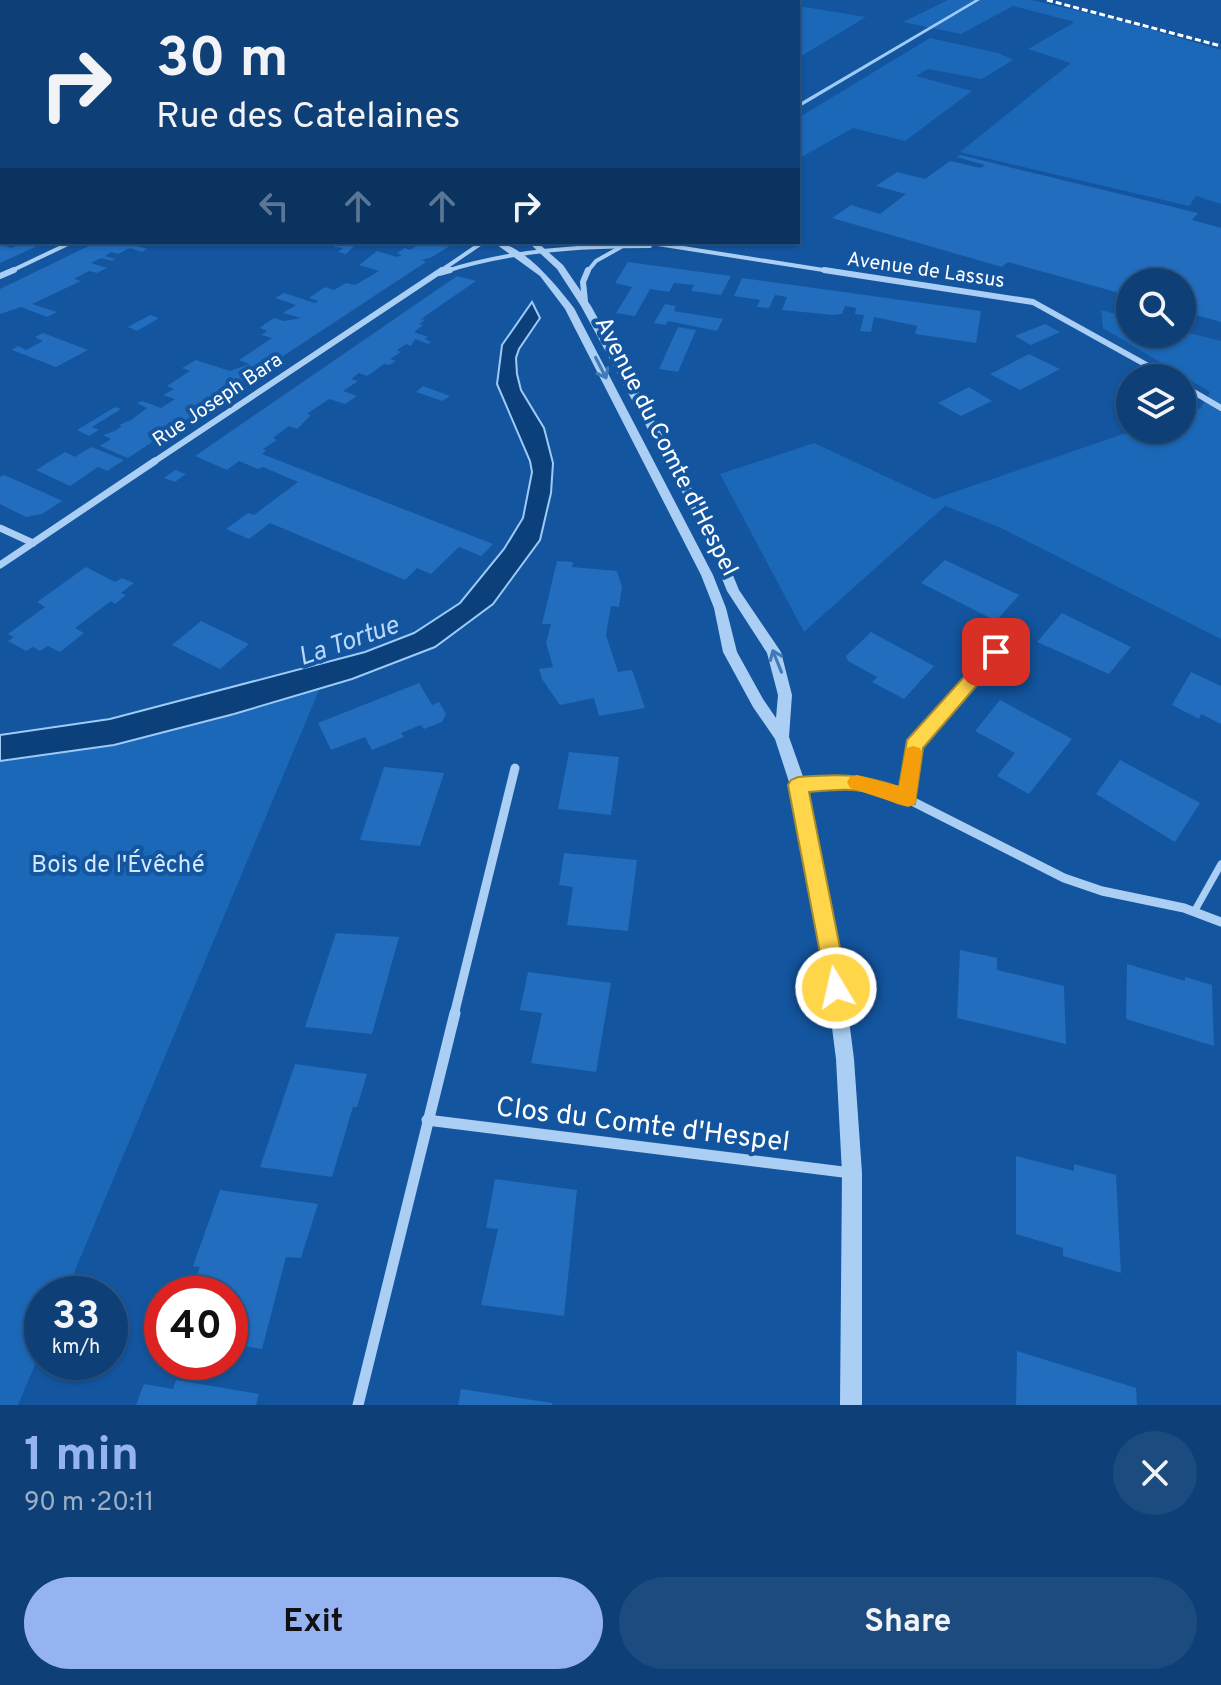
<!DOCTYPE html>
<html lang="en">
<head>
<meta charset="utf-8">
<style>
	:root { --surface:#0e4077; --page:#1c4b7f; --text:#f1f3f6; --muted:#9bafc6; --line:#2e5989; --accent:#95b2f1 }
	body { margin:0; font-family:Overpass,sans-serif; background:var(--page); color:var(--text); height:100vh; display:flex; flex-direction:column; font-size:30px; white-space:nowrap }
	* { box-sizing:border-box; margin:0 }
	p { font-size:26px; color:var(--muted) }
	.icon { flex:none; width:44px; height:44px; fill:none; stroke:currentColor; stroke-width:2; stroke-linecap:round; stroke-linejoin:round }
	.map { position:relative; height:1405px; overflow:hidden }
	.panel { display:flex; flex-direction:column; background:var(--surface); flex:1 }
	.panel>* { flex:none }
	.banner { position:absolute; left:0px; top:0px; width:800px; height:244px; box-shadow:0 2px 6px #0004,0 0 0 2px var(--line); background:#0e4077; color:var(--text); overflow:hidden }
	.fabs { position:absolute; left:1116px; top:268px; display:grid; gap:16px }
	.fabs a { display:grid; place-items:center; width:80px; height:80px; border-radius:50%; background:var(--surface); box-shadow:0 2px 6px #0004,0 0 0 2px var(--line); font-size:40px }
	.speed { position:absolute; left:24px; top:1276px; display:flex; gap:16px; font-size:40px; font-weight:700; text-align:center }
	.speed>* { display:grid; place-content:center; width:104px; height:104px; border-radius:50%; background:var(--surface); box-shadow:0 2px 6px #0004,0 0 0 2px var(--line); line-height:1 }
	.speed small { font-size:20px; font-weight:400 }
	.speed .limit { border:12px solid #d22; background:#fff; color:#111 }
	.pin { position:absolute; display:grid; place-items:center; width:68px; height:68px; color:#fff; margin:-34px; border-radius:16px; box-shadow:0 4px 12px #0006 }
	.me { position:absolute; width:88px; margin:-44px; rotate:351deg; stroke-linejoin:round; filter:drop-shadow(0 0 6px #0008) }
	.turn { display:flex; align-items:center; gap:28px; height:168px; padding:0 24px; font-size:36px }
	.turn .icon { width:104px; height:104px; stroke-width:2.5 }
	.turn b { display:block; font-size:56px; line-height:68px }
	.lanes { display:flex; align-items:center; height:76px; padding:0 24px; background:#0003; justify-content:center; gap:40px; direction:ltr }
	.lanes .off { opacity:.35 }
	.round { display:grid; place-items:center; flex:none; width:84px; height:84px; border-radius:42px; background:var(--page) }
	.head { display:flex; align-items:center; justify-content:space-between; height:136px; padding:0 24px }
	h1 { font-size:48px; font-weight:700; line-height:60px; color:var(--accent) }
	.button { display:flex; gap:16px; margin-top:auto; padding:16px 24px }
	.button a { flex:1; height:92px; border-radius:48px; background:var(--accent); color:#111; font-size:32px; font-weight:700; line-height:92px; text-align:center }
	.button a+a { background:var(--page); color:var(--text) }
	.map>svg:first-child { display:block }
</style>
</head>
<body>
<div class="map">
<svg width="1221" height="1405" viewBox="0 0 1221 1405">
	<rect width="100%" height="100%" fill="#13559f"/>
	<g fill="#1b68b9">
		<path d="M948 0H1031L1117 20 1221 50V204L1196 196 1189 206 960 152 1071 63 1028 49 1075 22 1013 6 961 34 903 22Z"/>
		<path d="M798 6 866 17 798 58Z"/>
		<path d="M930 38 998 53 1013 60 982 79 928 69 916 76 972 91 905 141 853 128 798 159V118Z"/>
		<path d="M1101 310 1130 318V334H1182V331L1221 341V639L999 527 945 506 804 632 720 474 814 443 934 499 1135 430H1182V414L1201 408 1210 392 1103 328Z"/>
		<path d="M320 688 65 1294H42V1348L18 1405H0V761L114 745Z"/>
	</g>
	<path fill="#0c407b" stroke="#9dcaf7" stroke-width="2" d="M532 302 540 318 519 349 516 358 517 374 521 390 544 428 553 463 551 493 540 540 493 604 435 647 352 679 234 714 114 745 0 761V735L110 719 365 652 414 633 460 603 504 549 523 518 532 472 530 461 497 384 502 345Z"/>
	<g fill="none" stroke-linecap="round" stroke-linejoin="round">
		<path fill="#9dcaf7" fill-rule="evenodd" d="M975 0H980L798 108V104Z"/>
	</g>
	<g fill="#226dbe">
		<path d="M960 155 1198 213 1192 220 1221 228V322L1182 311V282H1130V296L1008 262 1002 267 832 218 851 205 880 214 906 194 876 186 897 172 925 179 950 161 981 168 985 165 957 157Z"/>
		<path d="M24 242H46L0 263V244L11 248Z"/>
		<path d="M97 242H146L138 246 147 249 142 252 130 248 118 254 111 252 105 256 115 259 112 261 101 258 91 263 107 268 97 273 89 271 74 279 81 281 32 304 57 312 47 317 21 307 0 314V289Z"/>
		<path d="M340 242H358L346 254 338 252 343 248 334 247Z"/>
		<path d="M435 242H456L432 257 422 260 426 262 128 458 100 446 111 439 103 435 115 431 122 426 119 425 131 420 147 408 137 403 142 401 161 408 175 399 163 395 174 389 167 386 190 371 182 368 196 360 230 371 249 364 239 360 272 338 261 335 267 331 260 328 266 323 274 318 284 321 301 318 283 313 296 305 275 298 284 293 315 303 318 301 309 298 325 287 334 290 346 283 355 285 379 271 359 265 377 251 397 257 402 255 397 253 405 248 410 250 419 244 428 246Z"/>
		<path d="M628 262 701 272 731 276 721 295 691 291 694 285 674 283 669 292 650 289 635 316 616 313 632 287 615 283Z"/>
		<path d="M457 276 476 281 421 319 425 320 419 324 423 325 414 332 428 337 425 339 431 342 428 344 415 339 411 346 406 344 397 350 401 352 390 359 396 361 389 365 384 364 367 376 359 373 351 379 358 381 343 391 357 396 345 404 329 399 307 414 311 415 297 429 289 426 273 438 277 440 263 449 266 451 262 454 493 544 481 556 459 547 431 574 417 568 405 580 270 523 249 539 226 529 248 513 254 515 298 482 263 467 258 469 239 461 227 470 195 456Z"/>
		<path d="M742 278 981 311 976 343 915 334 917 326 874 317 871 332 860 331 864 315 855 314 856 308 845 306 842 314 834 315 782 310 787 297 775 295 769 308 757 307 760 300 734 296Z"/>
		<path d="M665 304 676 306 674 311 723 319 717 331 668 321 666 325 654 323Z"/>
		<path d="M150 315 159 318 137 331 128 327Z"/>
		<path d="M1045 324 1060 332 1031 345 1015 336Z"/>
		<path d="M678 327 696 330 678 372 659 369Z"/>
		<path d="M43 333 88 350 56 367 12 350 18 346 26 350 43 341 35 337Z"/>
		<path d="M1029 354 1060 369 1020 390 990 374Z"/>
		<path d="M423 386 450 396 442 401 416 392Z"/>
		<path d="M969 387 992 401 961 416 938 403Z"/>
		<path d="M115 407 121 409 92 427 99 430 89 436 77 430Z"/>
		<path d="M91 447 124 460 107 471 98 467 70 486 36 470 65 452 75 457Z"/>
		<path d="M175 470 186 474 175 482 164 478Z"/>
		<path d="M4 475 45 493 62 501 42 514 26 517 0 504V477Z"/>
		<path d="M945 560 1019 595 996 621 921 583Z"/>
		<path d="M557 561 573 562 572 567 617 571 622 587 619 607 611 606 606 635 618 672 632 670 645 708 599 716 594 698 560 705 542 679 539 669 553 667 546 643 551 624H542Z"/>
		<path d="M86 567 115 582 122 578 134 583 121 593 126 595 115 604 111 601 75 628 84 633 60 652 48 646 40 651 33 647 26 651 8 641 14 637 8 634 45 607 37 602Z"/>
		<path d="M1062 613 1131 647 1109 674 1037 642Z"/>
		<path d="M201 621 249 644 220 669 172 645Z"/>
		<path d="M871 632 934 666 904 699 872 682 877 677 848 661 846 656Z"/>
		<path d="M1005 659 1021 668 1013 677 997 669Z"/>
		<path d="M1191 672 1221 686V724L1201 714 1199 719 1172 705Z"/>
		<path d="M419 683 432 705 439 702 446 714 442 722 424 729 421 725 401 733 404 737 372 750 365 737 331 750 318 723Z"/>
		<path d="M1000 700 1072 739 1029 794 997 776 1015 753 975 731Z"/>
		<path d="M569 752 619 757 611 815 558 809Z"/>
		<path d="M1120 760 1200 803 1175 842 1096 794Z"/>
		<path d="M384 767 444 773 420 846 360 840Z"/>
		<path d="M564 853 637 860 628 931 567 925 573 887 559 885Z"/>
		<path d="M336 933 399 937 372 1034 305 1027Z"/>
		<path d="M960 950 997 958V970L1064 986 1066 1044 957 1018Z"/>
		<path d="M1127 964 1185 981V977L1212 985 1214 1046 1126 1019Z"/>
		<path d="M528 972 611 983 596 1072 531 1063 542 1013 520 1010Z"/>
		<path d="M295 1064 367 1074 357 1107H353L332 1177 260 1167Z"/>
		<path d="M1016 1156 1074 1171V1164L1116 1175 1121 1273 1063 1256V1248L1016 1234Z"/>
		<path d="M495 1179 577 1190 564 1316 481 1305 498 1229 486 1228Z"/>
		<path d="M220 1190 318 1204 301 1258 286 1257 262 1349 230 1344V1294H191L200 1267 193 1266Z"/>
		<path d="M1017 1351 1136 1388 1137 1405H1016Z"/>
		<path d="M176 1380 259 1394 256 1405H136L144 1384 173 1389Z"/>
		<path d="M461 1389 552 1403V1405H458Z"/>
	</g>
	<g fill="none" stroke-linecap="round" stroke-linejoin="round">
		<path stroke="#abcff4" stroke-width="5" d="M948 707 996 652"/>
		<g stroke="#abcff4" stroke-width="7">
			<path d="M908 799 914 746 950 705"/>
			<path d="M1194 912 1221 864"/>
		</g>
		<g stroke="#abcff4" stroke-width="4">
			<path d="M645 242 836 272"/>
			<path d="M9 272 72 242"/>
			<path d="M439 272 483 242"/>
			<path d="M443 272C511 250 580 246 650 246"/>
			<path d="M587 272 596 261 621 247"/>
		</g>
		<g stroke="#abcff4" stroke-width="6">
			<path d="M824 270 1033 302 1170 378"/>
			<path d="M439 273 450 270"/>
			<path d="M0 276 14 270"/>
			<path d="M585 301 583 282 588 270"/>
			<path d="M1182 385 1221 408"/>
			<path d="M152 463 442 270"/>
		</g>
		<g stroke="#abcff4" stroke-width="7">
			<path d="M0 528 33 543"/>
			<path d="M0 565 155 461"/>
		</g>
		<g stroke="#abcff4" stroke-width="9">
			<path d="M798 785 842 781 890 790 1064 878 1102 891 1184 908 1221 922"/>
			<path d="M454 1015 515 768"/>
		</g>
		<g stroke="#abcff4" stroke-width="11">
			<path d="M427 1120 851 1173"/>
			<path d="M358 1405 455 1013"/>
		</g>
		<g fill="#abcff4" fill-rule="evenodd">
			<rect x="0" y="144" width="2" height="4"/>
			<path d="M493 242C522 242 557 286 574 308L713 575 726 608 737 652 763 699 776 718 778 695 767 653 727 591 702 529 581 306 557 269 528 242H537L563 265 591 306 714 529 739 590 781 652 792 695 789 737 806 785 842 965 854 1059 862 1173V1405H840L842 1173 836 1059 824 965 790 785 775 739 753 707 723 652 714 608 701 575 565 309 540 276Z"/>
		</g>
		<path stroke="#fff" stroke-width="3" stroke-dasharray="6 3" stroke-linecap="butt" d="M1047 0 1221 46"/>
	</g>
	<defs><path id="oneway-shaft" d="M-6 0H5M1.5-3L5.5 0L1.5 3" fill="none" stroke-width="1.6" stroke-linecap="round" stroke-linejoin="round" transform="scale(2)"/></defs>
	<g stroke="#417ab8">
		<use href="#oneway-shaft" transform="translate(601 368) rotate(63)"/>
		<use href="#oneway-shaft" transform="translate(777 661) rotate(-112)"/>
	</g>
	<path fill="#ffd54a" stroke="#a68a30" stroke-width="2" d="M996 646 1005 652 1002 656 923 748 915 804C903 808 890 800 879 795 856 787 832 790 809 792L848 988 844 995 836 999 828 995 788 785 791 780 798 777C837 774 861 773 899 787L907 740 990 648Z"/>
	<path fill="#f59e0b" d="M913 746 920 748 922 753 915 804 908 807 850 788 847 782 850 777 857 775 899 786 906 748Z"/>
	<g text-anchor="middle" stroke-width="8" stroke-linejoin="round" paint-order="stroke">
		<g font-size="20" fill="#fff" stroke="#13559f">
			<text transform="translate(926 269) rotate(8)" y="7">Avenue de Lassus</text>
			<text transform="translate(217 399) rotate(-34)" y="7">Rue Joseph Bara</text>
		</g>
		<g font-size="24" fill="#fff" stroke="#13559f">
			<text transform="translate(667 446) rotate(63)" y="8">Avenue du Comte d'Hespel</text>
		</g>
		<g font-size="24" fill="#d4e8fd" stroke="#13559f">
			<text x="118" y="872">Bois de l'Évêché</text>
		</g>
		<g font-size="26" font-style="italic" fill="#b8d9fa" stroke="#13559f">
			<text transform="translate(348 640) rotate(-19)" y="9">La Tortue</text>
		</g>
		<g font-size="28" fill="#fff" stroke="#13559f">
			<text transform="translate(643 1123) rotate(7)" y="10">Clos du Comte d'Hespel</text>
		</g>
	</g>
</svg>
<div class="fabs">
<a><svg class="icon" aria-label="search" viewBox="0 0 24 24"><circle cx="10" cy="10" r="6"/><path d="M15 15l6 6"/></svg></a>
<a><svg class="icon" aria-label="layers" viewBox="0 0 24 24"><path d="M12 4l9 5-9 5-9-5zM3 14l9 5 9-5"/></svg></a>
</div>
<div class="speed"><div>33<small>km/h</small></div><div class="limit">40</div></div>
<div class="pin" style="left:996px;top:652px;background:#d93025"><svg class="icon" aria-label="arrive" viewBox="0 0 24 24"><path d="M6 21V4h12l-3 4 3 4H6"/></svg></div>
<svg class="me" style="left:836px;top:988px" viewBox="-20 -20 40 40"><circle r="17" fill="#ffd54a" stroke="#fff" stroke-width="3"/><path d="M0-11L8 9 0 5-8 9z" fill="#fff"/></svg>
<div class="banner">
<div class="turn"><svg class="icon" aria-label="right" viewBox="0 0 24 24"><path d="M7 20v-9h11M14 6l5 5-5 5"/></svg><div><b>30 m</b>Rue des Catelaines</div></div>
<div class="lanes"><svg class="icon off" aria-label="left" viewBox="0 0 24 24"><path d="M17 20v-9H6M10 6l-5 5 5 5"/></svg><svg class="icon off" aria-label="ahead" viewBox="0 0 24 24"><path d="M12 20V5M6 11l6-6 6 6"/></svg><svg class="icon off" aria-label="ahead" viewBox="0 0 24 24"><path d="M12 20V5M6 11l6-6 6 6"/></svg><svg class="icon" aria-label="right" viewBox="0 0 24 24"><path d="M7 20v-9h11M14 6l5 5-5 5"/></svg></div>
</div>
</div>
<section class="panel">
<div class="head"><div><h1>1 min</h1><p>90 m · 20:11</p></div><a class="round"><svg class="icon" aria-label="close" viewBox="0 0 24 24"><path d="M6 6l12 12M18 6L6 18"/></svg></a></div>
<div class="button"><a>Exit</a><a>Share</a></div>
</section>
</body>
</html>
